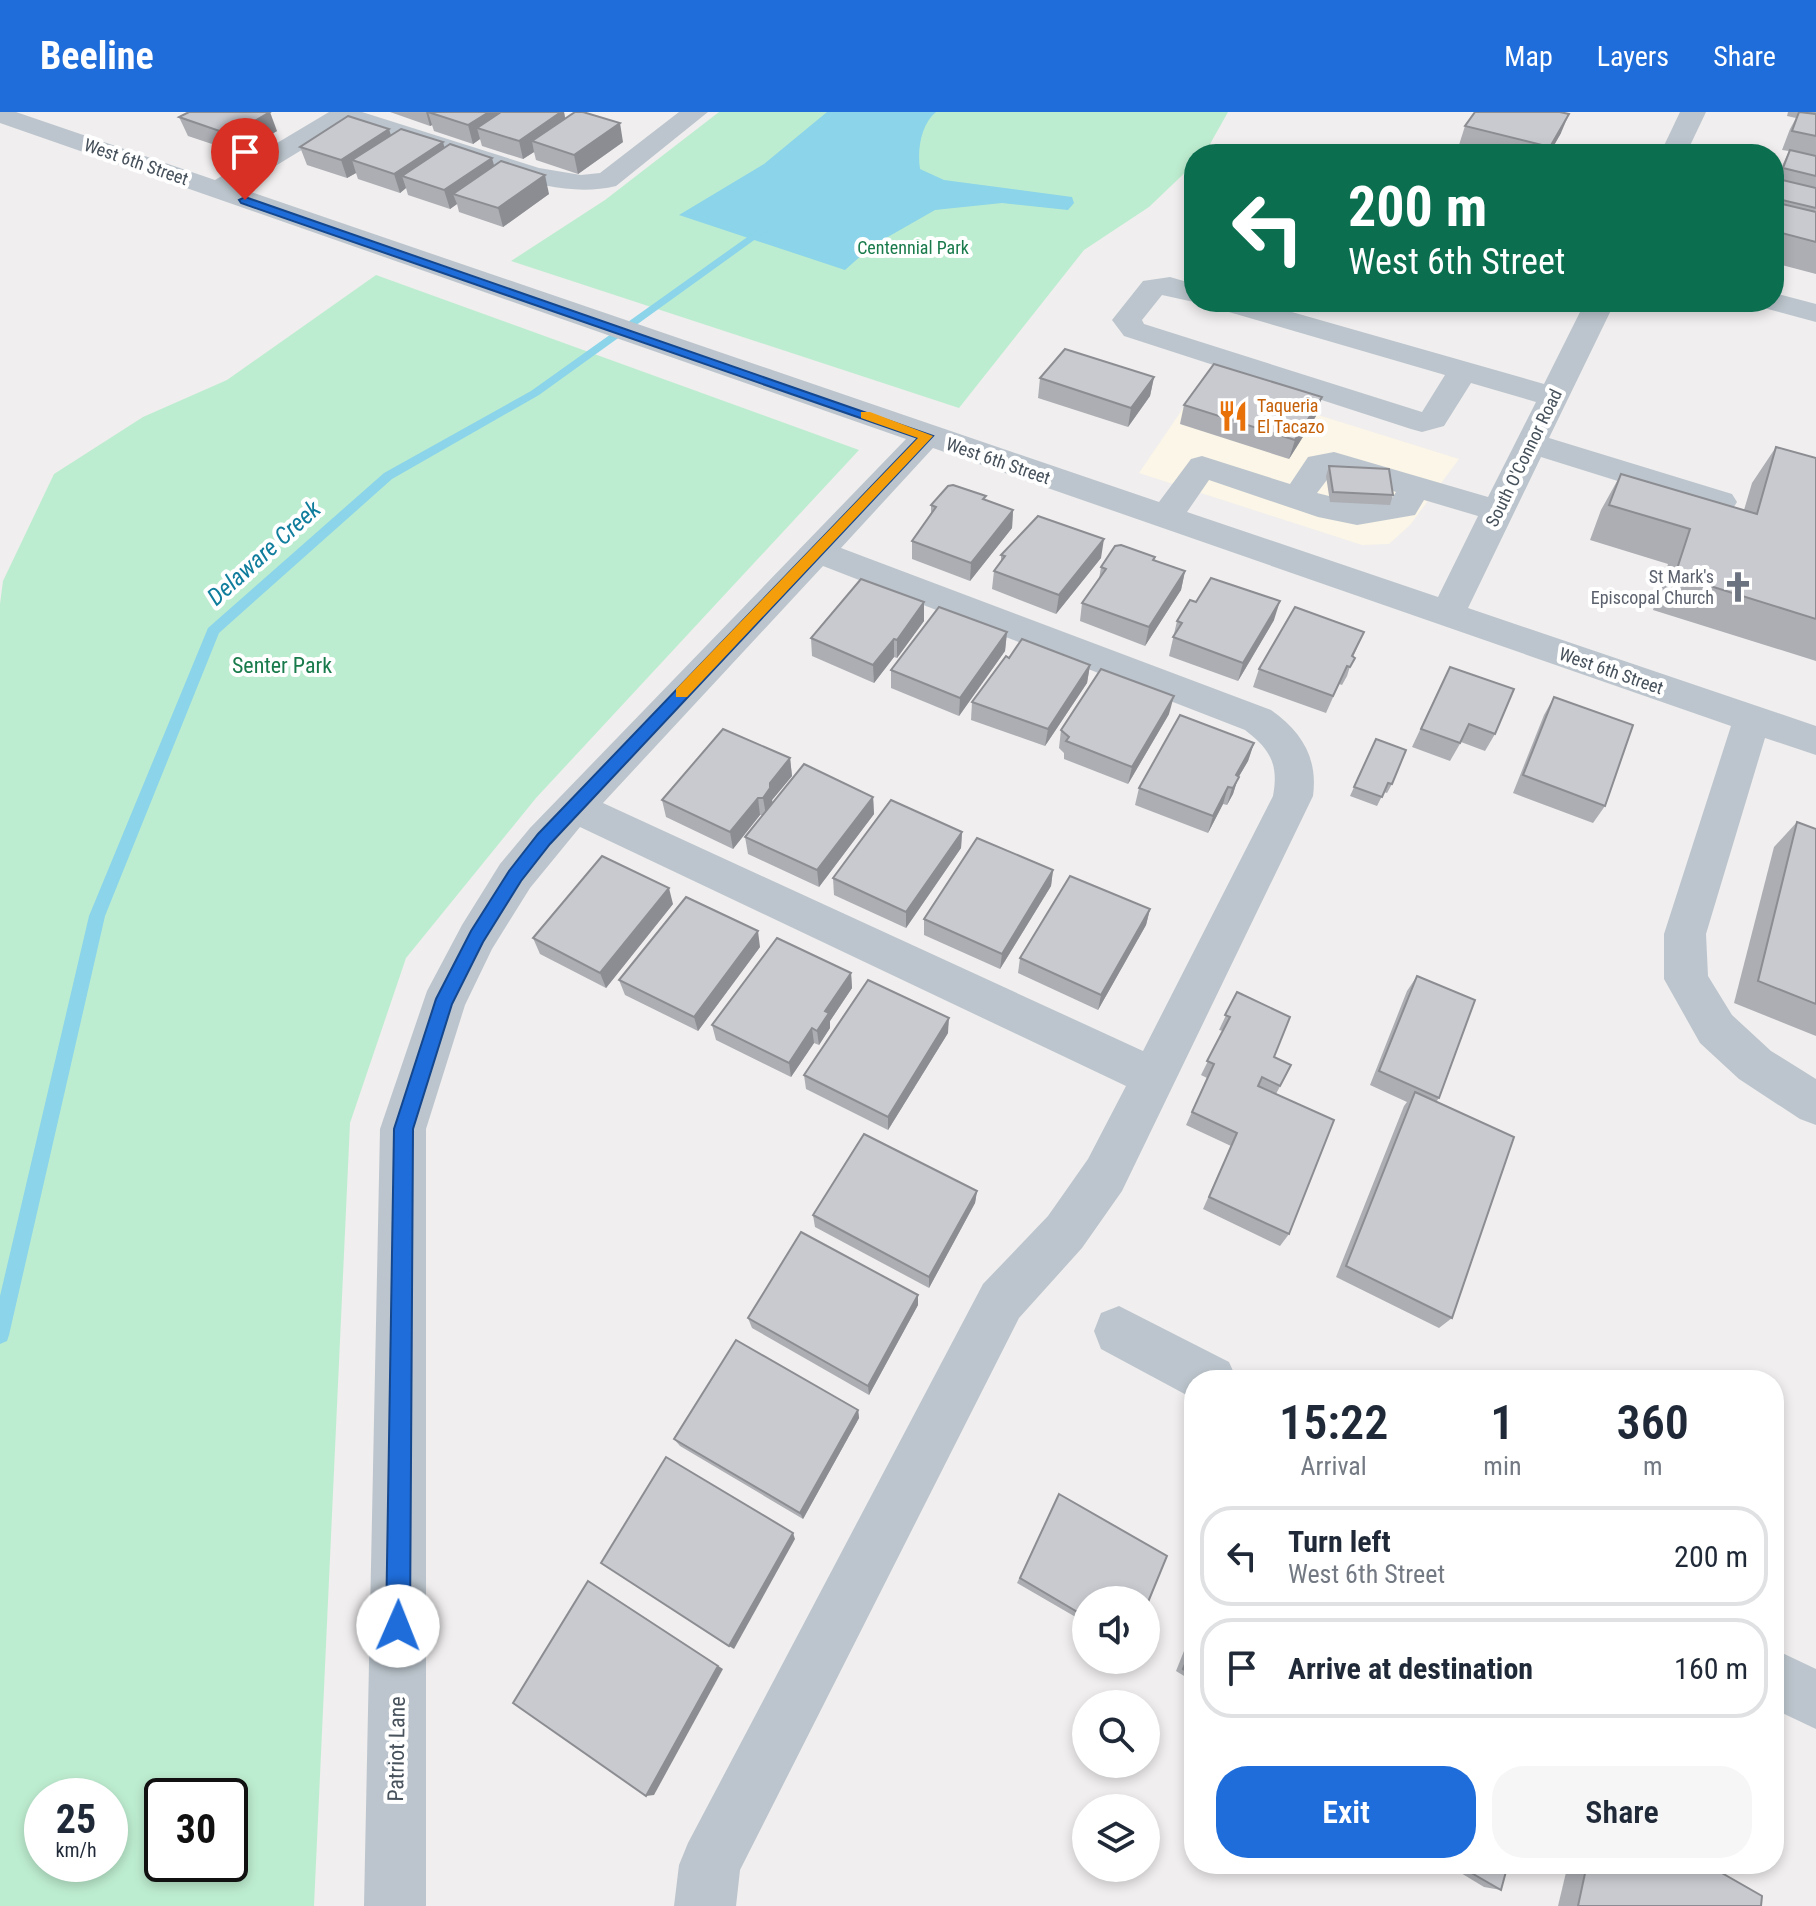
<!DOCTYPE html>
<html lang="en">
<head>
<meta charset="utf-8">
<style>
	:root { --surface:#fff; --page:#f6f6f7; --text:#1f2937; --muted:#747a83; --line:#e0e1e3; --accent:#1e6dda }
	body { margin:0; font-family:"Roboto Condensed",sans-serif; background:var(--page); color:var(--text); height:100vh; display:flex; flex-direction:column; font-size:30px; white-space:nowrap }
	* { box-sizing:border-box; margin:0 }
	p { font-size:26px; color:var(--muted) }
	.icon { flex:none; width:44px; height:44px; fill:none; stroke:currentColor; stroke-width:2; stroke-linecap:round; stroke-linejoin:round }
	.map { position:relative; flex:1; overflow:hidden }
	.details { position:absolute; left:1184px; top:1258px; width:600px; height:504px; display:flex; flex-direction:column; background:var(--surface); border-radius:32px; box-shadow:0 4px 12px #0003 }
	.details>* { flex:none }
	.guide { position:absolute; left:1184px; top:32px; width:600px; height:168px; border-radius:32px; box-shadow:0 4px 12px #0003; background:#0b6e4f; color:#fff; overflow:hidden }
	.controls { position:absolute; left:1072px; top:1474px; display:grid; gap:16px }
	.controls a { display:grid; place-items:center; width:88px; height:88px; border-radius:50%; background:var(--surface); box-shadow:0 4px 12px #0003; font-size:40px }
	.speed { position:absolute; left:24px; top:1666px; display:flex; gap:16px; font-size:40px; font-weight:700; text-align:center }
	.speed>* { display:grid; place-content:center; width:104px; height:104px; border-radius:50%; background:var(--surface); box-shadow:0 4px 12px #0003; line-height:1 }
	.speed small { font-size:20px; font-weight:400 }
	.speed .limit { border:4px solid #111; border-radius:12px; background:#fff; color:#111 }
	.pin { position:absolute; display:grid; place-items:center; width:68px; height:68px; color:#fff; margin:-82px -34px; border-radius:50% 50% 50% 0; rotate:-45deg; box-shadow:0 0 8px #0007 }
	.pin .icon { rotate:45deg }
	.me { position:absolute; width:88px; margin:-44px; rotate:1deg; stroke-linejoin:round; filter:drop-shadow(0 0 6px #0008) }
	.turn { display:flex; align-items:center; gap:28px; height:168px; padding:0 32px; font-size:36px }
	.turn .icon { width:104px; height:104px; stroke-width:2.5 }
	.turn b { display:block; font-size:56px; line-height:68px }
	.eta { display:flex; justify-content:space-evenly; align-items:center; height:136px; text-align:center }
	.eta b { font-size:48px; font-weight:600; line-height:56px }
	.action { display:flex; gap:16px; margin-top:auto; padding:16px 32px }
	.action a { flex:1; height:92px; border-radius:32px; background:var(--accent); color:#fff; font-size:32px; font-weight:600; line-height:92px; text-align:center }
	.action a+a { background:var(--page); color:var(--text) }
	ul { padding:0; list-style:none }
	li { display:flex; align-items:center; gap:24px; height:100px; margin:0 16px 12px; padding:0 16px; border:4px solid var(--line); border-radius:32px }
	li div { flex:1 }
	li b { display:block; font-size:30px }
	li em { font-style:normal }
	header { display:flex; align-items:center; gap:48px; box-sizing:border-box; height:112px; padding:0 40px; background:var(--accent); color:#fff }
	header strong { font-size:38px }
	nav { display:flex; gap:44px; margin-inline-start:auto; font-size:28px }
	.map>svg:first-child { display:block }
</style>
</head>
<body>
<header>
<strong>Beeline</strong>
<nav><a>Map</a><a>Layers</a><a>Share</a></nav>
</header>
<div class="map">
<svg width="1816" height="1794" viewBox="0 0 1816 1794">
	<rect width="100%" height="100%" fill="#f0eeee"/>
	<path fill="#fbf6e7" d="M1203 267 1459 347 1410 413 1389 432 1362 433 1139 361Z"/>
	<g fill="#bdedd0" fill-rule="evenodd">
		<path d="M719 0H1228L1205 41 1194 42V52L1149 95 1084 138 959 296 511 149 605 88Z"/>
		<path d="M376 163 859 338 536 686 406 846 350 1011 314 1794H0V492L3 469 54 362 143 305 227 268ZM42 1684H110V1752H42ZM162 1684H230V1752H162Z"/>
	</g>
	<path fill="#8bd4e9" d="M827 0H936C921 12 917 38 920 57L944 68 1072 85 1074 91 1068 98 1002 91 935 98 872 134 845 158 679 103 764 52Z"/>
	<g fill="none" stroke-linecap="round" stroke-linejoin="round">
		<path fill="#8bd4e9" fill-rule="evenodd" d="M767 111 771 112V116L539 283 392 367 219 521 105 804 9 1223 7 1229 0 1232V1184L89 804 208 516 384 361 531 279Z"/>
		<g fill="#bcc5cd" fill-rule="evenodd">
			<path d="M0 0H16L215 68 329 0H362L539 56 581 63 600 61 679 0H708L616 74C563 87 509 63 459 47 421 35 384 23 346 11L239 76 1159 390 1191 347 1202 344 1290 372 1308 345 1334 340 1488 385 1536 290 1471 271 1444 314 1422 320 1411 317 1124 224 1112 208 1143 169 1170 165 1194 172V190L1162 183 1142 208 1144 212 1422 300 1445 263 1215 196 1210 190H1257L1544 272 1585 190H1615L1549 326 1732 382 1737 390 1732 398 1720 401 1541 345 1468 496 1816 614V643L1765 626 1706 822 1708 864 1732 903 1771 939 1816 967V1013L1800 1007 1739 967 1700 931 1664 867V822L1731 614 933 336 841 436 1271 598C1302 620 1318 646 1313 684L1122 1079 1082 1136 1019 1206 740 1758 736 1794H674L679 1753 688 1731 983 1172 1048 1104 1088 1047 1126 974 580 715 530 776 492 837 465 893 426 1017V1794H364L380 1017 427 879 462 813 500 752 530 716 906 327 0 11ZM1333 360 1396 380 1392 386 1357 391 1317 381ZM1209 368 1318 405 1357 413 1415 403 1424 388 1478 404 1438 485 1187 400ZM823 454 1245 618C1270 637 1279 652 1273 684L1143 939 603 691Z"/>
			<path d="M1680 0H1706L1686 42H1660Z"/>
			<path d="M1774 181 1816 192V210L1764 196 1759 190H1774Z"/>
			<path d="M1119 1194 1229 1250 1237 1268H1194V1287L1101 1237 1094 1219 1101 1201Z"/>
			<path d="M1774 1537 1816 1557V1617L1774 1597Z"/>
		</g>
	</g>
	<g fill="#acaeb3">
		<path d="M390 0H564L565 6 623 30 578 62 536 48 534 40 523 47 482 34 480 27 473 32 434 19 432 13 430 14Z"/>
		<path d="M1788 0H1816V162L1774 151V66L1776 67 1789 39 1782 38 1790 17 1796 6 1787 4Z"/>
		<path d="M179 5 277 19 239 41 188 24Z"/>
		<path d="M1465 14 1561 21 1549 42H1495L1459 33Z"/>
		<path d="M391 23 445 36 494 54 549 82 503 115 459 100 457 92 450 97 408 83 406 76 400 81 358 67 356 61 347 66 307 53 300 35Z"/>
		<path d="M1154 265 1150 284 1128 315 1038 286 1040 266Z"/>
		<path d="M1322 285 1316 304 1289 347 1180 312 1184 293Z"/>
		<path d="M1776 335 1816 346V549L1653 498 1668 452 1590 428 1601 398 1621 362 1744 398 1752 371Z"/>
		<path d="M1329 354 1393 383 1390 393 1330 390 1326 364Z"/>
		<path d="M985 388 1013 398 1012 416 970 469 912 447V429L931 401V393Z"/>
		<path d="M1001 443 1101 446 1056 502 992 477 994 459 1001 450Z"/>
		<path d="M1154 448 1185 459 1181 478 1145 534 1080 509 1082 491 1099 467 1101 455Z"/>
		<path d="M1196 490 1274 508 1238 569 1169 544 1177 509Z"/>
		<path d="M924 509 897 546 894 545 874 571 812 544 811 526Z"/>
		<path d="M1007 520 1005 539 959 604 891 576V558Z"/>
		<path d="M1364 520 1353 545 1347 564 1342 573 1339 572 1326 601 1253 575 1259 557Z"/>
		<path d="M1009 546 1090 553 1087 571 1045 634 971 608 972 590Z"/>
		<path d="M1441 573 1495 622 1485 639 1461 630 1450 649 1412 635Z"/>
		<path d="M1554 585 1605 694 1593 711 1513 681 1544 603Z"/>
		<path d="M1169 602 1128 672 1064 647V641L1059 636 1061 618Z"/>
		<path d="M1376 627 1392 672 1387 681 1384 680 1377 694 1350 684Z"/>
		<path d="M1254 631 1248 649 1238 666 1233 682 1227 693 1223 692 1208 721 1135 693 1139 676Z"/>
		<path d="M790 646 792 664 772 688 773 691 873 685 874 702 819 775 748 742 745 725 763 703H760L733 737 666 705 662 688Z"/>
		<path d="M1797 710 1816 717V924L1734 891 1774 735Z"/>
		<path d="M962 720 961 736 906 816 834 783 833 766Z"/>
		<path d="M1053 758 1051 774 1000 857 924 823V807Z"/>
		<path d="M673 792 606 876 540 842 533 826Z"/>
		<path d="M1150 797 1146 813 1098 898 1018 861 1020 846Z"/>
		<path d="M760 835 698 919 625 883 619 868Z"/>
		<path d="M851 861 852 876 830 909V916L819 933 814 931 791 965 716 928 712 913Z"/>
		<path d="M1417 864 1439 986 1436 990 1452 1206 1439 1216 1336 1165 1404 994 1407 990 1370 973 1407 879Z"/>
		<path d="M1237 880 1274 945 1291 953 1276 982 1289 1122 1280 1134 1203 1097 1231 1034 1186 1013 1207 966 1201 963 1223 919 1219 918Z"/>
		<path d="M948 921 888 1018 806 977 804 963Z"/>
		<path d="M977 1079 975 1091 929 1176 815 1115 813 1103Z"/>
		<path d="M918 1183V1193L869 1283 752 1216 748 1206Z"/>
		<path d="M858 1298 859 1306 803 1407 680 1334 674 1327Z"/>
		<path d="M1059 1382 1086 1488V1511L1017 1471Z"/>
		<path d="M1194 1514V1570L1176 1559Z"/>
		<path d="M1446 1752H1508L1501 1778 1484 1775Z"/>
		<path d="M1568 1752H1706L1761 1794H1558Z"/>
	</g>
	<g fill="#8c8d92">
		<path d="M270 0 277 19 239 41 231 23Z"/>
		<path d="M426 0H453H428L432 13 430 14Z"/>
		<path d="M489 0H518L477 16 480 27 473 32 468 13Z"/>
		<path d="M561 0H564L567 17 532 29 534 40 523 47 519 29Z"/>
		<path d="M1569 2 1561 21 1549 42H1547Z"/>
		<path d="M620 11 623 30 578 62 574 43Z"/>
		<path d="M389 17 395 36 352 48 356 61 347 66 341 48Z"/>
		<path d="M443 30 448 48 402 64 406 76 400 81 394 62Z"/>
		<path d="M492 46 497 64 453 82 457 92 450 97 444 78Z"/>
		<path d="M545 63 549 82 503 115 498 96Z"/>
		<path d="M1154 265 1150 284 1128 315 1131 296Z"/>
		<path d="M1322 285 1316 304 1289 347 1295 328Z"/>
		<path d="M1013 398 1012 416 970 469 971 451Z"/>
		<path d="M1104 427 1101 446 1056 502 1059 483Z"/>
		<path d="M1185 459 1181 478 1145 534 1149 515Z"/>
		<path d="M1280 489 1274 508 1238 569 1243 551Z"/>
		<path d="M924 490V509L897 546V528Z"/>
		<path d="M1007 520 1005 539 959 604 960 586Z"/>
		<path d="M894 527V545L874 571 873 553Z"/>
		<path d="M1090 553 1087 571 1045 634 1048 617Z"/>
		<path d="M1174 584 1169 602 1128 672 1132 655Z"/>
		<path d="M1254 631 1248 649 1238 666 1233 682 1227 693 1236 663Z"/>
		<path d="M790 646 792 664 772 688 773 693 766 703 763 686 770 671Z"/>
		<path d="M1228 675 1223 692 1208 721 1213 704Z"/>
		<path d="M873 685 874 702 819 775 817 758Z"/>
		<path d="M758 686 760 703 733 737 730 720Z"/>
		<path d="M962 720 961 736 906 816V800Z"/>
		<path d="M1053 758 1051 774 1000 857 1002 842Z"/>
		<path d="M669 776 673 792 606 876 600 861Z"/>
		<path d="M1150 797 1146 813 1098 898 1101 883Z"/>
		<path d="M758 819 760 835 698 919 694 905Z"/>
		<path d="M851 861 852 876 830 909V916L819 933 817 919 825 899Z"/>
		<path d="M949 906 948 921 888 1018V1005Z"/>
		<path d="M812 916 814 931 791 965 789 951Z"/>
		<path d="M977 1079 975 1091 929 1176V1165Z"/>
		<path d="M918 1183V1193L869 1283 868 1274Z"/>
		<path d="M858 1298 859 1306 803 1407 800 1401Z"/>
		<path d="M793 1421 795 1427 734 1537 729 1534Z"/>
		<path d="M588 1469 723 1557 654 1683 646 1684Z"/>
	</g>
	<g fill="#c8cad0" stroke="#8c8d92" stroke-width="2">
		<path d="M189 0H270L231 23 179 5Z"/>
		<path d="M428 0H489L468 13Z"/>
		<path d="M501 0H561L519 29 477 16Z"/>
		<path d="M575 0H583L620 11 574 43 532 29Z"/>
		<path d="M1475 0H1560L1569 2 1550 35 1465 14Z"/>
		<path d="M1799 0 1816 2V24L1792 19Z"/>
		<path d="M348 4 389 17 341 48 300 35Z"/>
		<path d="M401 17 443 30 394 62 352 48Z"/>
		<path d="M450 32 492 46 444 78 402 64Z"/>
		<path d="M1790 38 1816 44V64L1783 56Z"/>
		<path d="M501 49 545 63 498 96 453 82Z"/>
		<path d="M1774 66 1816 76V96L1774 86Z"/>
		<path d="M1774 90 1816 100V130L1774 119Z"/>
		<path d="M1065 237 1154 265 1131 296 1040 266Z"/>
		<path d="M1214 252 1322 285 1295 328 1184 293Z"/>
		<path d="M1776 335 1816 346V507L1675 463 1690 417 1609 393 1621 362 1757 402Z"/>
		<path d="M1329 354 1389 357 1393 383 1333 380Z"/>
		<path d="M953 373 986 384 983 387 1013 398 971 451 912 429 936 395 931 393 948 374Z"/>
		<path d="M1038 404 1104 427 1059 483 994 459 1005 444 1001 443Z"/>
		<path d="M1121 433 1155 445 1153 448 1185 459 1149 515 1082 491 1106 457 1101 455 1115 434Z"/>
		<path d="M1211 466 1280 489 1243 551 1173 525 1182 511 1177 509 1190 488 1196 490Z"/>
		<path d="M861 467 924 490 897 528 894 527 873 553 811 526Z"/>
		<path d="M939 495 1007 520 960 586 891 558Z"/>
		<path d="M1295 495 1364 520 1352 544 1355 546 1350 555 1347 554 1333 584 1259 557Z"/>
		<path d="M1022 527 1090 553 1048 617 972 590 1006 544 1009 546Z"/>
		<path d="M1450 555 1514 577 1495 622 1469 612 1460 631 1421 617Z"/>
		<path d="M1101 557 1174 584 1132 655 1066 629 1069 625 1061 618Z"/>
		<path d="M1554 585 1633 613 1605 694 1523 663Z"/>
		<path d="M1180 603 1254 631 1236 663 1239 665 1233 676 1228 675 1213 704 1139 676Z"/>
		<path d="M723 617 790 646 770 671V676L763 686H758L730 720 662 688Z"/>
		<path d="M1376 627 1406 638 1392 672 1388 671 1382 685 1354 675Z"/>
		<path d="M804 652 873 685 817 758 745 725Z"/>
		<path d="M891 688 962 720 906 800 833 766Z"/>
		<path d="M1797 710 1816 717V892L1758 869Z"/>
		<path d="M977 726 1053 758 1002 842 924 807Z"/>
		<path d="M602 744 669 776 600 861 533 826Z"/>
		<path d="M1070 764 1150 797 1101 883 1020 846Z"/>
		<path d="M686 785 758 819 694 905 619 868Z"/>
		<path d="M777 826 851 861 825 899 829 901 817 919 812 916 789 951 712 913Z"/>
		<path d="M1417 864 1475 888 1439 986 1379 959Z"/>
		<path d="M868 868 949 906 888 1005 804 963Z"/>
		<path d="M1237 880 1290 905 1274 945 1291 953 1280 974 1262 965 1258 974 1334 1008 1289 1122 1209 1085 1237 1021 1192 1000 1214 952 1207 949 1230 905 1225 903Z"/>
		<path d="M1415 980 1514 1025 1452 1206 1346 1154Z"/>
		<path d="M864 1022 977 1079 929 1165 813 1103Z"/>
		<path d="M801 1120 918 1183 868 1274 748 1206Z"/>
		<path d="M736 1228 858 1298 800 1401 674 1327Z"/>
		<path d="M666 1345 793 1421 729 1534 601 1451Z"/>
		<path d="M1059 1382 1167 1444 1146 1495V1488H1086V1505L1020 1466Z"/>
		<path d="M588 1469 718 1554 646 1684 513 1591Z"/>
		<path d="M1194 1530V1563L1183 1557Z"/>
		<path d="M1456 1752H1508L1501 1778Z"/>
		<path d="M1587 1752H1706L1762 1784 1761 1794H1578Z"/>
	</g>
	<path fill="#1e6dda" stroke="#14478e" stroke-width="2" d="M245 85 933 324 550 732 521 769 483 830 452 892 413 1017 410 1514 406 1523 398 1526 389 1523 386 1514 394 1017 436 887 471 819 509 759 538 722 918 326 241 91 239 88Z"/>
	<path fill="#f59e0b" d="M861 300H870L933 324 687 585H676V577L918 326 861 306Z"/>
	<defs>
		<symbol id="restaurant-bare" viewBox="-9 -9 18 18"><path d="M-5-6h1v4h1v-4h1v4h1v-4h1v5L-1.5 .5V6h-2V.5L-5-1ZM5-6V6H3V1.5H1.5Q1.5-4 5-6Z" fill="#e8710a" stroke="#fff" stroke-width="2.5" paint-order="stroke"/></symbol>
		<symbol id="church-bare" viewBox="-9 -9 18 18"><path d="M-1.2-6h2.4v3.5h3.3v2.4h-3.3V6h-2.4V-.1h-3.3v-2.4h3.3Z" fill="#6b7280" stroke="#fff" stroke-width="2.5" paint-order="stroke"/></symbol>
	</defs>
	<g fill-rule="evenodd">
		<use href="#restaurant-bare" x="1211" y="282" width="44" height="44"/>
		<use href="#church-bare" x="1716" y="453" width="44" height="44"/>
	</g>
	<g text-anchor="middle" stroke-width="8" stroke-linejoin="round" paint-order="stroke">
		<g font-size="18" fill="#46515b" stroke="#fff">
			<text transform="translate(136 50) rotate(19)" y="6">West 6th Street</text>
			<text transform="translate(1524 346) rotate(-64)" y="6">South O'Connor Road</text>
			<text transform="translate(998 349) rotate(19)" y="6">West 6th Street</text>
			<text transform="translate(1611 559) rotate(19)" y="6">West 6th Street</text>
		</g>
		<g font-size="18" fill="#197a4b" stroke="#fff">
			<text x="913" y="142">Centennial Park</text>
		</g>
		<g font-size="18" fill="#c56008" stroke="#fff" text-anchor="start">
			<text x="1257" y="300">Taqueria<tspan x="1257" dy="21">El Tacazo</tspan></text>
		</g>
		<g font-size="18" fill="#5b616d" stroke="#fff" text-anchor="end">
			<text x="1714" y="471">St Mark's<tspan x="1714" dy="21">Episcopal Church</tspan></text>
		</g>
		<g font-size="22" fill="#197a4b" stroke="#fff">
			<text x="282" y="561">Senter Park</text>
		</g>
		<g font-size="22" fill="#46515b" stroke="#fff">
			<text transform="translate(396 1637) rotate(-89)" y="8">Patriot Lane</text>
		</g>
		<g font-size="24" font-style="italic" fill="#107d9d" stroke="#fff">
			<text transform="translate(264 441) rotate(-42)" y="8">Delaware Creek</text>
		</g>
	</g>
</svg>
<div class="controls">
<a><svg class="icon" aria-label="sound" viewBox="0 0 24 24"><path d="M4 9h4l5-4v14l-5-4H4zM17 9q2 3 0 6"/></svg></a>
<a><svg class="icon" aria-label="search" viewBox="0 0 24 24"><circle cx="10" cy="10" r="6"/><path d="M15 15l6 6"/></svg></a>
<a><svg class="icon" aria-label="layers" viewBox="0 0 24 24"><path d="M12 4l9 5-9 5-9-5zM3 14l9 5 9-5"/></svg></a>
</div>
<div class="speed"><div>25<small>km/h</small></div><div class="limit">30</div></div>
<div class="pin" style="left:245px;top:88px;background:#d93025"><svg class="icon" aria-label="arrive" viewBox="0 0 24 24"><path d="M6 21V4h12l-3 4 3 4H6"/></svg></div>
<svg class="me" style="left:398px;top:1514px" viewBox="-20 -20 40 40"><circle r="19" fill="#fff"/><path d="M0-13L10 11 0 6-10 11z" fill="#1e6dda"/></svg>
<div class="guide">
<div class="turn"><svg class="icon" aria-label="left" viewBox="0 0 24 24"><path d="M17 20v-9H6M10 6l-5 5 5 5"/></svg><div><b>200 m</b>West 6th Street</div></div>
</div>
<section class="details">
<div class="eta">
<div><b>15:22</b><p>Arrival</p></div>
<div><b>1</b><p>min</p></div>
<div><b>360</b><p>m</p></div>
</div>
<ul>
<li><svg class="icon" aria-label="left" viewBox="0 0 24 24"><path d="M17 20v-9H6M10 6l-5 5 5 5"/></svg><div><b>Turn left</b><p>West 6th Street</p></div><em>200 m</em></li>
<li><svg class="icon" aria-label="arrive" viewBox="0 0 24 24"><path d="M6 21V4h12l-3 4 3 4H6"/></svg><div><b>Arrive at destination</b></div><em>160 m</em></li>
</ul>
<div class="action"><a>Exit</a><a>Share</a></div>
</section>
</div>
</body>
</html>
